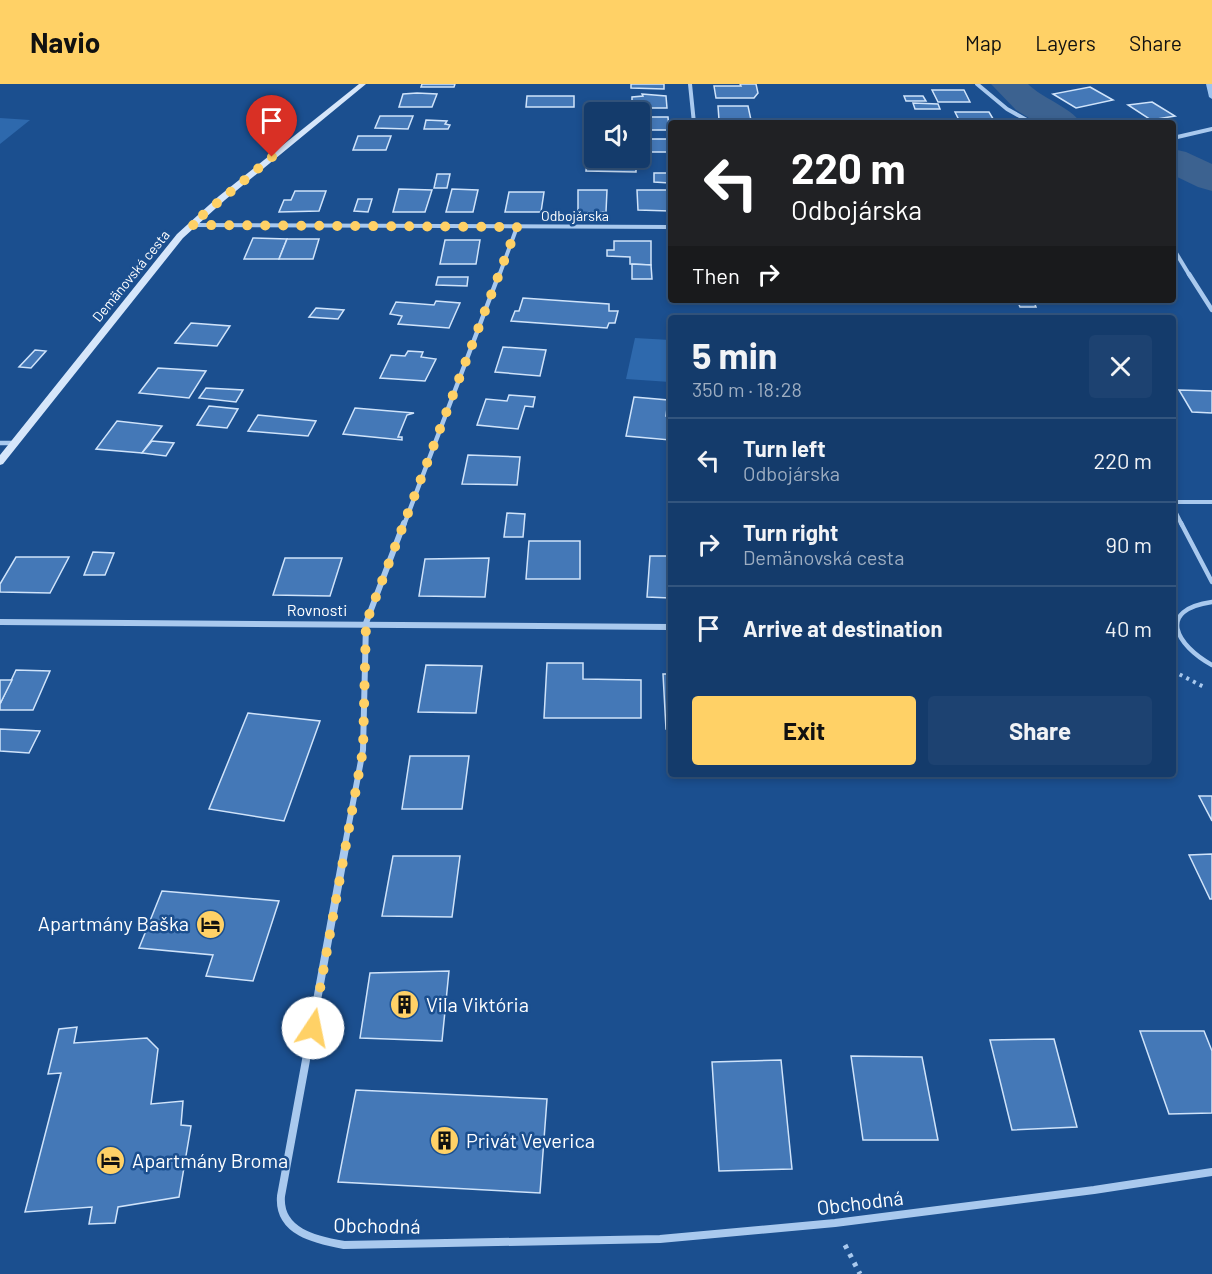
<!DOCTYPE html>
<html lang="en">
<head>
<meta charset="utf-8">
<style>
	:root { --surface:#143b6b; --page:#1d4271; --text:#f1f3f6; --muted:#9dadc1; --line:#33557e; --accent:#ffd166 }
	body { margin:0; font-family:Barlow,sans-serif; background:var(--page); color:var(--text); height:100vh; display:flex; flex-direction:column; font-size:22px; white-space:nowrap }
	* { box-sizing:border-box; margin:0 }
	p { font-size:20px; color:var(--muted) }
	.icon { flex:none; width:33px; height:33px; fill:none; stroke:currentColor; stroke-width:2; stroke-linecap:round; stroke-linejoin:round }
	.map { position:relative; flex:1; overflow:hidden }
	.side { position:absolute; left:668px; top:231px; width:508px; height:462px; display:flex; flex-direction:column; background:var(--surface); border-radius:6px; box-shadow:0 3px 9px #0003,0 0 0 2px var(--line) }
	.side>* { flex:none }
	.guide { position:absolute; left:668px; top:36px; width:508px; height:183px; border-radius:6px; box-shadow:0 3px 9px #0003,0 0 0 2px var(--line); background:#202124; color:#fff; overflow:hidden }
	.buttons { position:absolute; left:584px; top:18px; display:grid; gap:12px }
	.buttons a { display:grid; place-items:center; width:66px; height:66px; border-radius:6px; background:var(--surface); box-shadow:0 3px 9px #0003,0 0 0 2px var(--line); font-size:30px }
	.pin { position:absolute; display:grid; place-items:center; width:51px; height:51px; color:#fff; margin:-62px -26px; border-radius:50% 50% 50% 0; rotate:-45deg; box-shadow:0 0 6px #0007 }
	.pin .icon { rotate:45deg }
	.me { position:absolute; width:66px; margin:-33px; rotate:11deg; stroke-linejoin:round; filter:drop-shadow(0 0 4px #0008) }
	.turn { display:flex; align-items:center; gap:21px; height:126px; padding:0 24px; font-size:27px }
	.turn .icon { width:78px; height:78px; stroke-width:2.5 }
	.turn b { display:block; font-size:42px; line-height:51px }
	.then { display:flex; align-items:center; height:57px; padding:0 24px; background:#0003; gap:12px; font-size:22px }
	.round { display:grid; place-items:center; flex:none; width:63px; height:63px; border-radius:6px; background:var(--page) }
	.overview { display:flex; align-items:center; justify-content:space-between; height:102px; padding:0 24px }
	h1 { font-size:36px; font-weight:700; line-height:45px }
	.action { display:flex; gap:12px; margin-top:auto; padding:12px 24px }
	.action a { flex:1; height:69px; border-radius:6px; background:var(--accent); color:#111; font-size:24px; font-weight:700; line-height:69px; text-align:center }
	.action a+a { background:var(--page); color:var(--text) }
	ul { padding:0; list-style:none }
	li { display:flex; align-items:center; gap:18px; height:84px; padding:0 24px; border-top:2px solid var(--line) }
	li div { flex:1 }
	li b { display:block; font-size:22px }
	li em { font-style:normal }
	header { display:flex; align-items:center; gap:36px; box-sizing:border-box; height:84px; padding:0 30px; background:var(--accent); color:#111 }
	header strong { font-size:28px }
	nav { display:flex; gap:33px; margin-inline-start:auto; font-size:21px }
	.map>svg:first-child { display:block }
</style>
</head>
<body>
<header>
<strong>Navio</strong>
<nav><a>Map</a><a>Layers</a><a>Share</a></nav>
</header>
<div class="map">
<svg width="1212" height="1190" viewBox="0 0 1212 1190">
	<rect width="100%" height="100%" fill="#1b4f8f"/>
	<g fill="#2e69ad">
		<path d="M0 34 30 36 0 60Z"/>
		<path d="M635 254 670 256V298L626 295Z"/>
	</g>
	<g fill="none" stroke-linecap="round" stroke-linejoin="round">
		<path fill="#9cc4f0" fill-rule="evenodd" d="M1206 0H1212V15L1209 13Z"/>
		<g fill="#3c6290" fill-rule="evenodd">
			<path d="M991 0H1028C1043 15 1069 22 1081 39H1037L1016 26Z"/>
			<path d="M1173 65 1186 68 1212 80V107L1198 103 1173 91Z"/>
		</g>
	</g>
	<g fill="#4478b7" stroke="#cfe3fa" stroke-width="1.5">
		<path d="M422 0H455L454 3H421Z"/>
		<path d="M631 0H664V5L631 4Z"/>
		<path d="M740 0H756L758 9 754 14H716L714 2H741Z"/>
		<path d="M1090 3 1113 16 1076 24 1053 10Z"/>
		<path d="M932 6H964L970 18H938Z"/>
		<path d="M417 9 437 10 432 23H399L403 10Z"/>
		<path d="M642 10 666 12 667 24H632V13L643 12Z"/>
		<path d="M527 12H574V23H526Z"/>
		<path d="M904 12H923L926 17H906Z"/>
		<path d="M1152 18 1175 32 1151 36 1128 21Z"/>
		<path d="M913 19 938 20 940 25H915Z"/>
		<path d="M718 22H748L751 36H719Z"/>
		<path d="M955 28H989L995 38H960Z"/>
		<path d="M380 32H413L408 45 375 44Z"/>
		<path d="M639 33H668L669 46H639Z"/>
		<path d="M426 36 447 37 445 40 450 41 448 45H424Z"/>
		<path d="M358 52H391L386 66H353Z"/>
		<rect x="639" y="55" width="31" height="13"/>
		<path d="M606 76H632V84H636V88L586 87 587 78Z"/>
		<path d="M654 89H668L669 99 654 98Z"/>
		<path d="M437 90H450L447 104H434Z"/>
		<path d="M399 105 432 106 425 128H393Z"/>
		<path d="M452 105 478 106 473 128H446Z"/>
		<path d="M578 106H607L606 128 578 129Z"/>
		<path d="M637 106H670V127L638 126Z"/>
		<path d="M295 107H326L319 127 279 128 284 116H291Z"/>
		<path d="M509 108H544L541 128H505Z"/>
		<path d="M358 115H372L368 128 354 127Z"/>
		<path d="M253 154 287 155 279 175H244Z"/>
		<path d="M287 155H319L313 175H279Z"/>
		<path d="M445 156H480L476 180H440Z"/>
		<path d="M614 157H651V181L630 180V173L607 172V166H614Z"/>
		<path d="M632 180 651 181 652 195H632Z"/>
		<path d="M438 193H468L467 202 436 201Z"/>
		<path d="M523 214 609 220V227H618L615 239H609L607 244 511 237 515 227H519Z"/>
		<path d="M1017 216H1033L1036 223H1020Z"/>
		<path d="M436 217 460 219 449 244 398 240 402 232 390 230 396 218 434 221Z"/>
		<path d="M316 224 344 226 338 235 309 233Z"/>
		<path d="M191 239 230 242 217 262 175 259Z"/>
		<path d="M503 263 546 266 540 292 495 288Z"/>
		<path d="M35 266 46 267 31 284 19 283Z"/>
		<path d="M408 267 423 268 421 273 436 275 425 297 380 294 391 271 405 272Z"/>
		<path d="M158 284 206 287 189 314 139 309Z"/>
		<path d="M206 304 243 306 236 318 199 314Z"/>
		<path d="M1179 306 1212 307V329L1192 328Z"/>
		<path d="M509 311 535 313 533 323 525 322 518 345 477 341 486 315 507 317Z"/>
		<path d="M634 313 668 316 666 332H670V356L626 352Z"/>
		<path d="M209 322 238 325 227 344 197 341Z"/>
		<path d="M355 324 414 329 407 331 398 353H402V356L343 350Z"/>
		<path d="M258 331 316 337 308 352 248 347Z"/>
		<path d="M117 337 162 342 142 369 96 365Z"/>
		<path d="M152 357 174 359 166 372 142 369Z"/>
		<path d="M468 371 520 373 517 401 462 400Z"/>
		<path d="M507 429 525 430 523 453H504Z"/>
		<path d="M529 457H580V495H526Z"/>
		<path d="M93 468 114 469 105 491H84Z"/>
		<path d="M650 472H670V514L647 513Z"/>
		<path d="M16 473H69L50 509 0 508V500Z"/>
		<path d="M285 474H342L330 512 273 511Z"/>
		<path d="M489 474 485 513 419 512 425 475Z"/>
		<path d="M547 579H583V595L641 596V634H544Z"/>
		<path d="M426 581 482 582 476 629 418 628Z"/>
		<path d="M16 586 50 587 33 626H0V620Z"/>
		<path d="M663 590H670V645H666Z"/>
		<path d="M0 596H12L0 620Z"/>
		<path d="M248 629 320 637 284 737 209 725Z"/>
		<path d="M0 645 40 647 29 669 0 667Z"/>
		<path d="M410 672H469L462 725H402Z"/>
		<path d="M1199 712H1212V737Z"/>
		<path d="M1212 770V815H1210L1189 771Z"/>
		<path d="M393 772H460L452 833 382 832Z"/>
		<path d="M162 807 279 817 253 897 206 892 213 871 139 864Z"/>
		<path d="M449 887 442 957 360 954 370 889Z"/>
		<path d="M77 943 74 959 147 954 158 965 151 1020 183 1017 181 1041 191 1042 179 1113 118 1123 115 1139 89 1140 92 1123 25 1128 61 989 48 990 59 945Z"/>
		<path d="M1140 947H1204L1212 967V1029L1169 1030Z"/>
		<path d="M1054 955 1077 1043 1012 1046 990 956Z"/>
		<path d="M851 972 922 973 938 1056H863Z"/>
		<path d="M781 976 792 1085 719 1087 712 978Z"/>
		<path d="M356 1006 547 1015 540 1109 338 1098Z"/>
	</g>
	<g fill="none" stroke-linecap="round" stroke-linejoin="round">
		<path stroke="#a9c9ee" stroke-width="4" stroke-dasharray="3 4.5" stroke-linecap="butt" d="M1173 587 1204 603"/>
		<path stroke="#a9c9ee" stroke-width="5" stroke-dasharray="4 6" stroke-linecap="butt" d="M845 1161 860 1190"/>
		<g stroke="#a9c9ee" stroke-width="4">
			<path d="M1173 418H1212"/>
			<path d="M1173 423 1182 441"/>
		</g>
		<g stroke="#a9c9ee" stroke-width="4.5">
			<path d="M1181 439 1212 498"/>
			<path d="M1212 518C1156 526 1176 561 1212 581"/>
		</g>
		<g stroke="#a9c9ee" stroke-width="4">
			<path d="M690 0 694 39"/>
			<path d="M977 0 1007 25 1032 39"/>
			<path d="M1173 54 1212 45"/>
			<path d="M192 141 670 143"/>
			<path d="M1173 164 1190 192"/>
			<path d="M499 192 517 143"/>
		</g>
		<g stroke="#a9c9ee" stroke-width="4.5">
			<path d="M1189 190 1212 226"/>
			<path d="M0 359H15"/>
			<path d="M404 441 499 190"/>
		</g>
		<g stroke="#a9c9ee" stroke-width="6">
			<path d="M0 538 670 543"/>
			<path d="M344 766 363 666 366 539 404 439"/>
		</g>
		<path stroke="#a9c9ee" stroke-width="8" d="M345 764 281 1112C278 1148 316 1156 344 1161L660 1155 835 1139 1094 1106 1212 1088"/>
		<path fill="#d6e6fa" fill-rule="evenodd" d="M359 0H366L225 116 183 154 3 380 0 381V371L177 150 219 112Z"/>
	</g>
	<g fill="none" stroke-linecap="round" stroke-linejoin="round">
		<path stroke="#ffd166" stroke-width="10" stroke-dasharray="0 18" d="M272 73 191 141 517 143 366 539 363 666 313 944"/>
	</g>
	<defs>
		<symbol id="hotel-disc" viewBox="-11 -11 22 22"><circle r="9.5" fill="#ffd166" stroke="#1b4f8f"/><path d="M-6-4.5h1.5V1H6V5H4.5V3h-9V5H-6ZM-4 0a1.8 1.8 0 1 1 3.6 0ZM.5 0V-2.5h3Q6-2.5 6 0Z" fill="#111"/></symbol>
		<symbol id="building-disc" viewBox="-11 -11 22 22"><circle r="9.5" fill="#ffd166" stroke="#1b4f8f"/><path d="M-4-6H4V6H1V3H-1V6H-4ZM-2.5-4.3h1.7v1.8h-1.7ZM.8-4.3h1.7v1.8H.8ZM-2.5-1h1.7V.8h-1.7ZM.8-1h1.7V.8H.8Z" fill="#111"/></symbol>
	</defs>
	<g fill-rule="evenodd">
		<use href="#hotel-disc" x="194" y="824" width="33" height="33"/>
		<use href="#building-disc" x="388" y="904" width="33" height="33"/>
		<use href="#building-disc" x="428" y="1040" width="33" height="33"/>
		<use href="#hotel-disc" x="94" y="1060" width="33" height="33"/>
	</g>
	<g text-anchor="middle" stroke-width="5" stroke-linejoin="round" paint-order="stroke">
		<g font-size="14" fill="#fff" stroke="#1b4f8f">
			<text x="575" y="137">Odbojárska</text>
			<text transform="translate(131 192) rotate(-51)" y="5">Demänovská cesta</text>
		</g>
		<g font-size="16" fill="#fff" stroke="#1b4f8f">
			<text x="317" y="532">Rovnosti</text>
		</g>
		<g font-size="20" fill="#fff" stroke="#1b4f8f" text-anchor="start">
			<text x="189" y="847" text-anchor="end">Apartmány Baška</text>
			<text x="426" y="928">Vila Viktória</text>
			<text x="466" y="1064">Privát Veverica</text>
			<text x="132" y="1084">Apartmány Broma</text>
		</g>
		<g font-size="20" fill="#fff" stroke="#1b4f8f">
			<text transform="translate(860 1119) rotate(-7)" y="7">Obchodná</text>
			<text transform="translate(377 1142) rotate(1)" y="7">Obchodná</text>
		</g>
	</g>
</svg>
<div class="buttons">
<a><svg class="icon" aria-label="sound" viewBox="0 0 24 24"><path d="M4 9h4l5-4v14l-5-4H4zM17 9q2 3 0 6"/></svg></a>
</div>
<div class="pin" style="left:272px;top:73px;background:#d93025"><svg class="icon" aria-label="arrive" viewBox="0 0 24 24"><path d="M6 21V4h12l-3 4 3 4H6"/></svg></div>
<svg class="me" style="left:313px;top:944px" viewBox="-20 -20 40 40"><circle r="19" fill="#fff"/><path d="M0-13L10 11 0 6-10 11z" fill="#ffd166"/></svg>
<div class="guide">
<div class="turn"><svg class="icon" aria-label="left" viewBox="0 0 24 24"><path d="M17 20v-9H6M10 6l-5 5 5 5"/></svg><div><b>220 m</b>Odbojárska</div></div>
<div class="then">Then<svg class="icon" aria-label="right" viewBox="0 0 24 24"><path d="M7 20v-9h11M14 6l5 5-5 5"/></svg></div>
</div>
<section class="side">
<div class="overview"><div><h1>5 min</h1><p>350 m · 18:28</p></div><a class="round"><svg class="icon" aria-label="close" viewBox="0 0 24 24"><path d="M6 6l12 12M18 6L6 18"/></svg></a></div>
<ul>
<li><svg class="icon" aria-label="left" viewBox="0 0 24 24"><path d="M17 20v-9H6M10 6l-5 5 5 5"/></svg><div><b>Turn left</b><p>Odbojárska</p></div><em>220 m</em></li>
<li><svg class="icon" aria-label="right" viewBox="0 0 24 24"><path d="M7 20v-9h11M14 6l5 5-5 5"/></svg><div><b>Turn right</b><p>Demänovská cesta</p></div><em>90 m</em></li>
<li><svg class="icon" aria-label="arrive" viewBox="0 0 24 24"><path d="M6 21V4h12l-3 4 3 4H6"/></svg><div><b>Arrive at destination</b></div><em>40 m</em></li>
</ul>
<div class="action"><a>Exit</a><a>Share</a></div>
</section>
</div>
</body>
</html>
